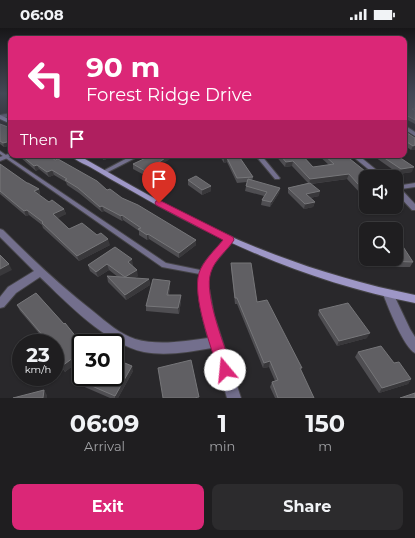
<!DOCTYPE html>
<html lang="en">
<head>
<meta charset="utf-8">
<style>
	:root { --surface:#1f1e20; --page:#2c2b2d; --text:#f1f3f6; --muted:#a1a2a5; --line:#3c3c3e; --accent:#db2777 }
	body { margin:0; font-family:Montserrat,sans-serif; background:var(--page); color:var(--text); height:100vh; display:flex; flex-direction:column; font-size:15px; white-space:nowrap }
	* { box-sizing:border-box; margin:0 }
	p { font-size:13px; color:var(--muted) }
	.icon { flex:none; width:22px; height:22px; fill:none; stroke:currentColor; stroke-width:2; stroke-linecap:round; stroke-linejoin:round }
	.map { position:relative; height:370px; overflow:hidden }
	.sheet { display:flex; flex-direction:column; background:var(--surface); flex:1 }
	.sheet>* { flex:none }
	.top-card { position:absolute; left:8px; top:8px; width:399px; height:122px; border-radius:8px; box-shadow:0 1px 3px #0004,0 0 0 1px var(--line); background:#db2777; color:#fff; overflow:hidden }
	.fabs { position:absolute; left:359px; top:142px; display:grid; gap:8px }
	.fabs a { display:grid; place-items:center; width:44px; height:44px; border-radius:8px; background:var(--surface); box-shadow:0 1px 3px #0004,0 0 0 1px var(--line); font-size:20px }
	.speed { position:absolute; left:12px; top:306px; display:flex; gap:8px; font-size:20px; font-weight:700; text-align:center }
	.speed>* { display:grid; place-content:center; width:52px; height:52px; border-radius:50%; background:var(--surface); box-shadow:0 1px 3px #0004,0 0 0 1px var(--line); line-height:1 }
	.speed small { font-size:10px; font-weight:400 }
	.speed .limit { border:2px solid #111; border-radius:6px; background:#fff; color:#111 }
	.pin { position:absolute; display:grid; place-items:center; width:34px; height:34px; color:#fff; margin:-41px -17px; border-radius:50% 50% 50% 0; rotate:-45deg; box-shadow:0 0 4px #0007 }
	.pin .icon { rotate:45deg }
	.me { position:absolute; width:44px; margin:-22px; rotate:343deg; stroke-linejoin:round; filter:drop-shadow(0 0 3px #0008) }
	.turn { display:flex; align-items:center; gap:14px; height:84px; padding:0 12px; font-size:18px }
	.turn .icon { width:52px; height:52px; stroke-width:2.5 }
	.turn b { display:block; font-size:28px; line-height:34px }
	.then { display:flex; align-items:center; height:38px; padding:0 12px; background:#0003; gap:8px; font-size:15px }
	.eta { display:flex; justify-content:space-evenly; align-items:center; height:68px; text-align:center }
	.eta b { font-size:24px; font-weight:700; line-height:28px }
	.cta { display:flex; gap:8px; margin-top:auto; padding:8px 12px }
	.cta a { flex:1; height:46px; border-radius:8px; background:var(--accent); color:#fff; font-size:16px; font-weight:700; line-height:46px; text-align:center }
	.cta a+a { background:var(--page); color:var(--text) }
	.status { display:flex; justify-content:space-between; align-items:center; height:28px; padding:0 20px; background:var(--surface); direction:ltr }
	.status svg { height:11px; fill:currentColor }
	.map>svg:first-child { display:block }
</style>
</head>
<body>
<div class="status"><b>06:08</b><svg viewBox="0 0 49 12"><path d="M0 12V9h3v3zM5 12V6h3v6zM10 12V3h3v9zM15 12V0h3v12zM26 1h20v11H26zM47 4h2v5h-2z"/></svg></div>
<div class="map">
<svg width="415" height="370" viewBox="0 0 415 370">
	<rect width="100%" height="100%" fill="#29282b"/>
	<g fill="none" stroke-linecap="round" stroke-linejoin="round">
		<defs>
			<path id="lane" d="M0 123 166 235 205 243H207L208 245 207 247H205L162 239 0 126Z"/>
			<g id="street">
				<path d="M11 85V88L0 91V87Z"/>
				<path d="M404 97 415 104V108L404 101Z"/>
				<path d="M11 125V127H15L0 133V129Z"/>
				<path d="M133 127H141L106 145 104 146 101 144Z"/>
				<path d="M255 127H261L279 149 280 150 279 151H275Z"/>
				<path d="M351 127H358L385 149H378Z"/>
				<path d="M415 155V159L401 161 415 176V182H412L396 165V158Z"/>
				<path d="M0 201 3 202C32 231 62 259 94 284 106 294 120 306 135 311 159 318 185 313 208 310 203 291 193 258 202 239 208 228 218 219 226 210H232L233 212 232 214 213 237 210 244 208 255 214 287 241 370H227L212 320C189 324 166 328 144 324 106 316 67 275 40 249L16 265 4 279 0 280V269L8 259 34 243 0 209Z"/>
				<path d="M388 262 392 263 410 301 415 309V325C404 320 388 279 383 266L384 263Z"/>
			</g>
			<g id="secondary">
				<path d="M0 87 11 92V96L0 91Z"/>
				<path d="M70 127H78C115 148 151 169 189 189 261 225 336 251 415 267V275C310 254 222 215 130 162 117 155 104 147 90 139 84 136 75 132 70 127Z"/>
			</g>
		</defs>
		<use href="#lane" stroke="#454447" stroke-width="2"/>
		<use href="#street" stroke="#454447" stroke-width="2"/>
		<use href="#secondary" stroke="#454447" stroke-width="2"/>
		<use href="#lane" fill="#736f8d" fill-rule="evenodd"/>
		<use href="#street" fill="#736f8d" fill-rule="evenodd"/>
		<use href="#secondary" fill="#9e97c7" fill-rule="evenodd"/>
	</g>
	<g fill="#4f4e52">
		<path d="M404 65H415V96L404 90Z"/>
		<path d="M0 96 11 101V117L4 119 0 116Z"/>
		<path d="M404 103 415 110V122H411L404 117Z"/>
		<path d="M19 127H48L55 132 107 162 196 212V217L179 230 149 211 147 212 139 207V203L123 192 122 193 104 183 102 184 79 165 67 157 66 154 54 147 49 149 39 141 36 143 20 129Z"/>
		<path d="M97 127H117L104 132Z"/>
		<path d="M219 127H238L253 149 252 153 280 160 279 165 270 179 261 177 262 172 264 168 245 163 247 154 237 155 227 134 224 135Z"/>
		<path d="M275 127H302L313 139 329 137 318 127H345L366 149V179H393L391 184H367L359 171 361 166 347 151 311 156 319 168 310 170 315 174 313 179 304 181 288 165V160L308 155 292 138 285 139Z"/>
		<path d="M372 127H396L412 144 399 146Z"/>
		<path d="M0 136 27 155 39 161 40 166 39 167 49 174 64 181 66 186 57 190 69 201 110 217 79 233 43 200 42 197 29 187 26 188 0 166Z"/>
		<path d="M133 136 161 137 156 140V145L148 149 133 141Z"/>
		<path d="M188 152 211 158V163L202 167 188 157Z"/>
		<path d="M115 219 133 237 132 238 138 248 134 250 149 251 150 257 126 272 108 254 107 248 118 249 109 242 98 249 90 243 88 237Z"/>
		<path d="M383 231H396L413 234 410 239H387Z"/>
		<path d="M231 235 301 343 314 370H275L270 359 272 354 275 353 269 339 263 340 237 276H235L231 240Z"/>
		<path d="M170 258 169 267H181V273L179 286 146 283V278Z"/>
		<path d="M36 265 64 296 65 295 81 315V331L65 344 55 330V315H45L43 310 20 283 17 277Z"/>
		<path d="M319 282 367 310 337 318 318 287Z"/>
		<path d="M358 324 394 335 411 351 408 356 379 365 355 329Z"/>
		<path d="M133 343 118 370H110L80 357 78 352Z"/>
	</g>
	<g fill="#39383b">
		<path d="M10 112 11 117 4 119 3 115Z"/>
		<path d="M415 117V122H411L413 118Z"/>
		<path d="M103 127H117L104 132Z"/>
		<path d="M169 127H176L161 137 156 140V145L148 149 147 144 151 138Z"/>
		<path d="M224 130H227V134L224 135Z"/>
		<path d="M293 133 292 138 285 139 286 134Z"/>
		<path d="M37 137 39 141 36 143 34 138Z"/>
		<path d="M414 139 412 144 399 146 401 141Z"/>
		<path d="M52 142 54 147 49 149 47 144Z"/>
		<path d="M349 146 347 151 309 156 310 151Z"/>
		<path d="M211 158V163L202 167V162Z"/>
		<path d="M280 160 279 165 270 179 271 174Z"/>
		<path d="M39 161 40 166 36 168 34 163Z"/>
		<path d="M320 163 319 168 305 171 306 166Z"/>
		<path d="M315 174 313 179 304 181 305 176Z"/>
		<path d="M102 178 104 183 102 184 100 179Z"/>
		<path d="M64 181 66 186 55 192 53 186Z"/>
		<path d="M27 182 29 187 26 188 24 183Z"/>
		<path d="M122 187 123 192 122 193 121 188Z"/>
		<path d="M148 206 149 211 147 212V207Z"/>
		<path d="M108 211 110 217 79 233 77 228Z"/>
		<path d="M196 212V217L179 230V225Z"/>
		<path d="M132 231 133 237 129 240 128 234Z"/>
		<path d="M9 236 12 242 0 248V241Z"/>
		<path d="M107 236 109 242 98 249 96 244Z"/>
		<path d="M137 242 138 248 126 255 125 249Z"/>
		<path d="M149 251 150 257 126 272 125 267Z"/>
		<path d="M170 253V258L167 272V267Z"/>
		<path d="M181 267V273L179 286 178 280Z"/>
		<path d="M370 305 367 310 337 318 339 313Z"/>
		<path d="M81 324V331L65 344 62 338Z"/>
		<path d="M270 333 269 339 263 340 264 335Z"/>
		<path d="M132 338 133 343 118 370H115V368Z"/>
		<path d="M411 351 408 356 379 365 382 360Z"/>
		<path d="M44 362 47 367V370H43Z"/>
	</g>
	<g fill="#605f63" stroke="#767679">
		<path d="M8 65H11V77H10Z"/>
		<path d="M404 65H415V81H412L415 83V92L404 86Z"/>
		<path d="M0 96 8 99 11 101V113L3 115 0 113Z"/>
		<path d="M404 103 415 110V117L413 118 404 112Z"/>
		<path d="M21 127H48L55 132 58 131 97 153 107 162 110 161 122 170 138 177 196 212 179 225 148 206 147 207 138 201 141 200 122 187 121 188 102 178 100 179 78 160 65 152 67 151 52 142 47 144 37 137 34 138Z"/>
		<path d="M151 127H169L161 133 151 138 156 140 147 144 133 136 148 129Z"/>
		<path d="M222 127H238L253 149 237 150 227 130H224Z"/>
		<path d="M280 127H302L313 139 334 136 324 127H345L365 143H366L373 149H366V165L349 146 310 151 293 133 286 134Z"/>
		<path d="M380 127H396L414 139 401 141Z"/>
		<path d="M0 136 27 155H28L39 161 34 163 49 174 52 172 64 181 53 186 69 201 82 195 97 207 101 205 108 211 77 228 42 195 43 194 27 182 24 183 0 163Z"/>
		<path d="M196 148 211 158 202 162 188 152Z"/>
		<path d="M248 151 280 160 271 174 262 172 267 164 246 158Z"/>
		<path d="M310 155 320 163 306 166 315 174 305 176 288 160Z"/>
		<path d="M360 166H366V174Z"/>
		<path d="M396 214H400L413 234 389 233 388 231H396Z"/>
		<path d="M115 219 132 231 128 234 137 242 125 249 107 236 96 244 88 237Z"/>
		<path d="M0 227 9 236 0 241Z"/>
		<path d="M231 235H251L257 274 267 272 302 340H300L314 370H278L272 354 278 352 270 333 264 335 237 270H235Z"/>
		<path d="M107 248 149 251 125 267Z"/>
		<path d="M153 251 170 253 167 267H181L178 280 146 278Z"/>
		<path d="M36 265 64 296 65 295 81 315V324L62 338 55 328V315H46L42 310 44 309 17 277Z"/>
		<path d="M348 275 370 305 339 313 319 282Z"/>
		<path d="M381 318 394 335 399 334 411 351 382 360 358 324Z"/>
		<path d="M115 331 132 338 115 368 78 352 81 347V349H115Z"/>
		<path d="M191 332 199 369 194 370H163L158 340Z"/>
		<path d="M44 362 43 370H13Z"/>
		<path d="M415 365V370H400Z"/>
	</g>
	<linearGradient id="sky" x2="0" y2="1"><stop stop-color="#171618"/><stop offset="0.56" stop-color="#434855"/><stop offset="1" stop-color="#434855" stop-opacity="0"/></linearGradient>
	<rect width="415" height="117" fill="url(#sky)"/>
	<path fill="#db2777" stroke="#8e194d" d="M159 172 233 209 234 212C227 223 215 231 211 244 203 265 225 320 233 342L230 347 225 349 220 347 218 342C211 318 192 269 199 245 203 233 215 222 223 212L156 177 155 175 156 173Z"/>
</svg>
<div class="fabs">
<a><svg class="icon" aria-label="sound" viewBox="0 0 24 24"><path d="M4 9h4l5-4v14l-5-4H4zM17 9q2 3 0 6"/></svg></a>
<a><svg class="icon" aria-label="search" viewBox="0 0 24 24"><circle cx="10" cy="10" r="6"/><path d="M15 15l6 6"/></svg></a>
</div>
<div class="speed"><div>23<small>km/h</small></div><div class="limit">30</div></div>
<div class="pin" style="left:159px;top:175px;background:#d93025"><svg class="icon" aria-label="arrive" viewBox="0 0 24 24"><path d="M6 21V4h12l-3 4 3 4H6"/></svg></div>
<svg class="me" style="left:225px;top:342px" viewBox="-20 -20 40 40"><circle r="19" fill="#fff"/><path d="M0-13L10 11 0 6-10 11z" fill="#db2777"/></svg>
<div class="top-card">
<div class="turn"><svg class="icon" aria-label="left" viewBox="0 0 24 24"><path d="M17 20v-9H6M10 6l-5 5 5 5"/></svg><div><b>90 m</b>Forest Ridge Drive</div></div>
<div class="then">Then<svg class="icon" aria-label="arrive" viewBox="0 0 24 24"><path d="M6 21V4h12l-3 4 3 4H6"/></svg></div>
</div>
</div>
<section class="sheet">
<div class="eta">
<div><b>06:09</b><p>Arrival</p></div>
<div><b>1</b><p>min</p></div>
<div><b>150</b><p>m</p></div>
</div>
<div class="cta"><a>Exit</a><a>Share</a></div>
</section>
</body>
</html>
